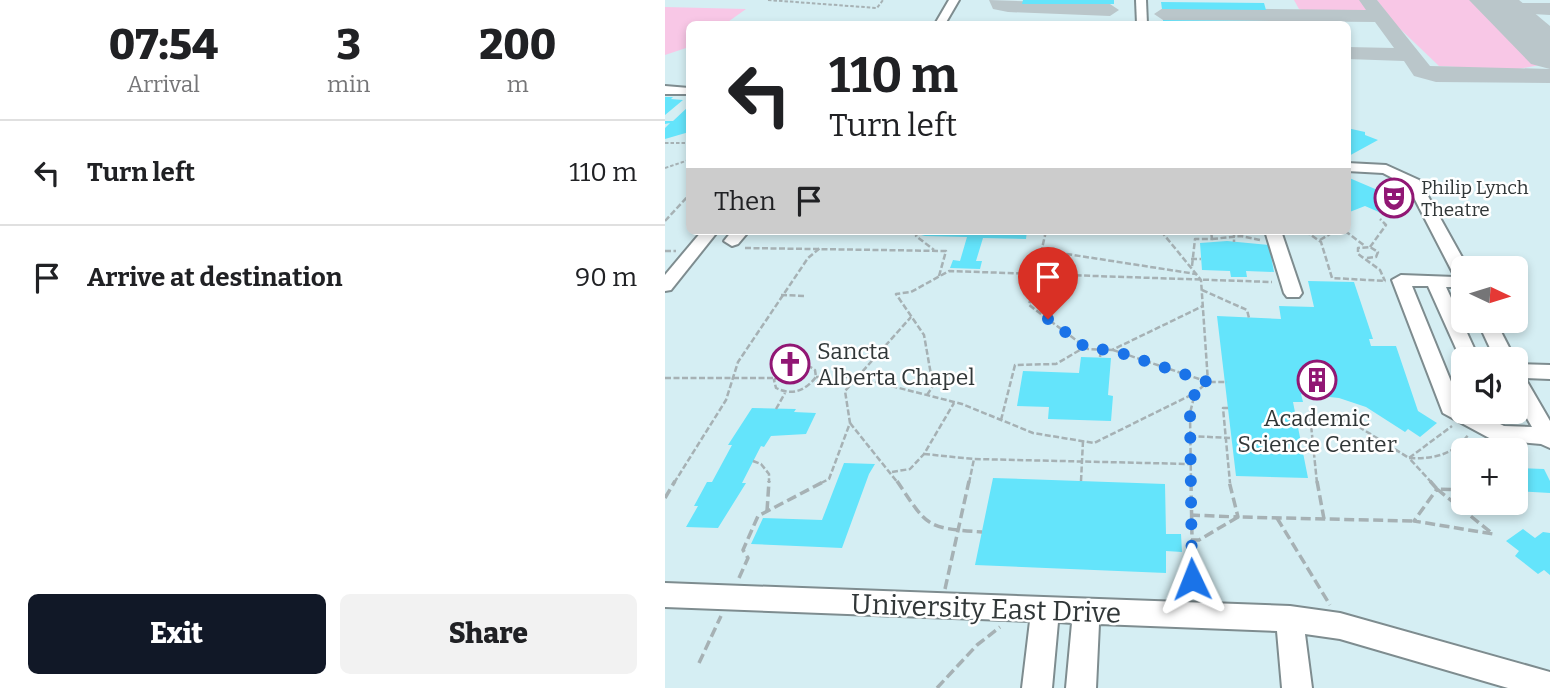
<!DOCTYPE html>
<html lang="en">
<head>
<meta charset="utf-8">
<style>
	:root { --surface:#fff; --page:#f2f2f2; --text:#202124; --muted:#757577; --line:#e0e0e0; --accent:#111827 }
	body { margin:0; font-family:Bitter,serif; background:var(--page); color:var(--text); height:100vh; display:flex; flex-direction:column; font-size:26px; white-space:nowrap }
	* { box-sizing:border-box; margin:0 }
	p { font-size:23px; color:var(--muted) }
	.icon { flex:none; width:38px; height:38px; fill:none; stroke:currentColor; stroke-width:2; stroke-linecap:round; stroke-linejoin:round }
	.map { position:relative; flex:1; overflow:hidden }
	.details { display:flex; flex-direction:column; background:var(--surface); width:665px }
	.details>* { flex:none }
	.banner { position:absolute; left:21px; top:21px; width:665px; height:214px; border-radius:10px; box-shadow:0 4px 10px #0003; background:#fff; color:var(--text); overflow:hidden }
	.needle { width:46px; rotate:94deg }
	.buttons { position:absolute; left:786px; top:256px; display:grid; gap:14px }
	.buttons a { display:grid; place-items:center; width:77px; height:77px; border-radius:10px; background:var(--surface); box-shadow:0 4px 10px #0003; font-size:35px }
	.pin { position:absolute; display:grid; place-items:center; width:60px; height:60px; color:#fff; margin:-72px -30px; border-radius:50% 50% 50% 0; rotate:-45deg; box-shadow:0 0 7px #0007 }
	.pin .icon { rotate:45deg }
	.me { position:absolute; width:77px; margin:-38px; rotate:358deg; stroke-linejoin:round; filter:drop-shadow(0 0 5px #0008) }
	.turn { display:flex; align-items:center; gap:24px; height:147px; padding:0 28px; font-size:32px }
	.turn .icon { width:91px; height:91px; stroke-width:2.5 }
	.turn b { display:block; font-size:49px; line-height:60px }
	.then { display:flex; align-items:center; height:66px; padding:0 28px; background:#0003; gap:14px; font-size:26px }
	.eta { display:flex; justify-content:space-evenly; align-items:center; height:119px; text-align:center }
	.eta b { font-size:42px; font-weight:800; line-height:49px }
	.primary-button { display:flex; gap:14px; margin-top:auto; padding:14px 28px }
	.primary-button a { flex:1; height:80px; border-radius:10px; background:var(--accent); color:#fff; font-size:28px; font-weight:800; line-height:80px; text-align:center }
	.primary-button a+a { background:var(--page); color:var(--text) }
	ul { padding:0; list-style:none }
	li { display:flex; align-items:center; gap:21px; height:105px; padding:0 28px; border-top:2px solid var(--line) }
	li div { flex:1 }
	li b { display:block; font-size:26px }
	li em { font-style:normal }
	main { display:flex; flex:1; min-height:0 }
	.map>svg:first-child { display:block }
</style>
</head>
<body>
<main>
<section class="details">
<div class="eta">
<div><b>07:54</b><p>Arrival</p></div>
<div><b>3</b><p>min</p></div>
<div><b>200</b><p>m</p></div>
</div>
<ul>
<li><svg class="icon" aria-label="left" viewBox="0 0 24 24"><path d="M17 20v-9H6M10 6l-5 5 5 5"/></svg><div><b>Turn left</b></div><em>110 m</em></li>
<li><svg class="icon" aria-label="arrive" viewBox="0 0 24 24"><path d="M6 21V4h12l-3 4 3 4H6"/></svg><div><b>Arrive at destination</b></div><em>90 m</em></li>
</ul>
<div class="primary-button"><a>Exit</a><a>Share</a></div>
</section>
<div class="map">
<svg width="885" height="688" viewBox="0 0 885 688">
	<rect width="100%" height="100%" fill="#e9f8fc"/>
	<path fill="#d5eef3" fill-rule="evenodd" d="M0 0H885V688H0ZM24 24H682V231H24ZM798 268H850V320H798ZM798 359H850V411H798ZM798 450H850V502H798Z"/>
	<g fill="#f8c7e6">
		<path d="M629 0H696L703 10 697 13H649L634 9Z"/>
		<path d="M712 0H814L869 54 875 65 848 70 774 66 731 25Z"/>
		<path d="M0 7 81 9 60 24H24V47L0 55Z"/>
	</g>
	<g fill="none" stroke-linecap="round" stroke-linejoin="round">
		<g fill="#bac6ca" fill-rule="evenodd">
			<path d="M324 0 445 4 454 10 445 16 343 12 328 9Z"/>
			<path d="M694 0H712L765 66 885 69V83L771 82 749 76 739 61 682 59V47L729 48 710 22 498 20 489 14 498 8 701 10Z"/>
			<path d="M836 3H885V15L830 12 827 8Z"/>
		</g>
		<path fill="#bac6ca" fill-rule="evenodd" d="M804 0H854L885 26V69L866 64Z"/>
	</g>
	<g fill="#64e4fb">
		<path d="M358 0H449V4H357Z"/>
		<path d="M496 2 599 3 601 10 497 9Z"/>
		<path d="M498 20 605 21 606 24H498Z"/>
		<path d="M0 97H8L6 99 18 100 0 115Z"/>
		<path d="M24 106V132L0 139V128L5 123 0 124V121H8Z"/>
		<path d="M682 128 700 132V135L713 140 682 157Z"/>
		<path d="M682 177 743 203 723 216 700 206 682 213Z"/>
		<path d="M257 231H362L361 239 318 238 311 261H317L315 269 285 268 288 260 295 261 302 237 260 236 256 235Z"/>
		<path d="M562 241 604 245 609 272 581 271 582 277H566L565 271 537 270 535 243Z"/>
		<path d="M643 281 689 282 708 339H704L706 346H731L753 411 772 423 755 437 743 429 740 432 701 407 674 398 636 394 638 402H628L643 478 571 476 552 316 616 319 614 306 649 307Z"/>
		<path d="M416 357 446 358 443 395 448 396 446 421 383 419 384 407 352 406 358 371 414 373Z"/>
		<path d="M87 408 131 409 129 412 151 413 141 434 106 436 99 447 96 446 77 483H81L53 528 21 527 33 506H29L42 482H47L67 445H63Z"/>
		<path d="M179 463 210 464 204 474 177 548 86 544 98 518 157 520Z"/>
		<path d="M850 468 879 469 885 481V493L850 491Z"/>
		<path d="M328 478 500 484 501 534H516L517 552 501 551V573L310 565Z"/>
		<path d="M858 529 870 538 878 532 885 533V575L879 570 873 574 850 556 854 551 841 541Z"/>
	</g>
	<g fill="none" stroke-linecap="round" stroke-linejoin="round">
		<defs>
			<g id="minor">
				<path d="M284 0H294L280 24H270Z"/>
				<path d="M471 0H481L482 24H472Z"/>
				<path d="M0 86 24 88V94H0Z"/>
				<path d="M682 163 721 165 754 180 803 268H798V287H781L814 359H798V364L763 286H747L798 411H810L839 426 867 427 850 398V364L885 365V379L860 378 885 421V448L876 444 828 440 778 413 727 280 736 275 790 277 743 186 718 173 682 171Z"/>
				<path d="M37 231H53L6 290 0 291V275Z"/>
				<path d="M67 231H84L73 244 67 246 59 241Z"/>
				<path d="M600 231H616L637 293 634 297H622L619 293Z"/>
				<path d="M812 320H830L850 359H830Z"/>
				<path d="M0 583 625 606 675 613 885 672V688H843L675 639 640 634 647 688H617L612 631 434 624 431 688H401L407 623 393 622 387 688H357L365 621 0 607Z"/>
			</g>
		</defs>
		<use href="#minor" stroke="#7e8c8f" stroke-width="4"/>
		<g stroke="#a6b1b4" stroke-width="2" stroke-dasharray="3.5 2" stroke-linecap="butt">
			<path d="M103 0 212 8 218 0"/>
			<path d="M0 143H24"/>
			<path d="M0 168 24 160"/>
		</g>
		<g stroke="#a6b1b4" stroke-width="2.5" stroke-dasharray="6 2.5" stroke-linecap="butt">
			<path d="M0 221 24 195"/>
			<path d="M253 231 251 236 269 250"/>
			<path d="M381 231 364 305 423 349 447 350 538 306"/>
			<path d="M496 231 536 280 543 382 530 393 525 413 526 483"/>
			<path d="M569 231V242"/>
			<path d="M640 231 656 242 667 278 721 281"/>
			<path d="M680 231 700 246"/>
			<path d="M547 239 576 236 595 240"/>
			<path d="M655 240 670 231"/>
			<path d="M705 247 721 225 715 219"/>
			<path d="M80 248 281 251 274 276"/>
			<path d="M376 250 531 274"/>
			<path d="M0 251H11"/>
			<path d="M702 258 711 257 713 252 705 247 693 248V254L715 270 720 281"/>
			<path d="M526 259H536"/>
			<path d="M527 266 530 239H547L546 231"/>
			<path d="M537 290 582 310 584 318"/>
			<path d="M116 295 140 296"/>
			<path d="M448 350 543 382H562"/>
			<path d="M435 357 436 349"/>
			<path d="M142 365 150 370 151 377C140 391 127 396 111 388L109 380 123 368Z"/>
			<path d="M151 377H191L297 404 368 433 429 443 530 393"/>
			<path d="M0 378H110"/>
			<path d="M262 395 268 386 259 335 231 294 246 292 284 271 607 282"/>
			<path d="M563 408H558L565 483"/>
			<path d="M111 409 120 393"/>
			<path d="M336 420 350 365 391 364 420 347"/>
			<path d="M185 423 233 483"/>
			<path d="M525 436 565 438"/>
			<path d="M259 454 309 459 525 464"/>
			<path d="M88 461 96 464 104 474V483"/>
			<path d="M227 472 245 469 259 454 289 403"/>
			<path d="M416 481 418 441"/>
			<path d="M9 483 61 400 73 362 143 258 155 248"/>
			<path d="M156 483 164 479 185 423 180 391 246 317"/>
			<path d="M304 483 309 459"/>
			<path d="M652 483 645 415 686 422 744 458 787 426"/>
			<path d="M767 483 744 458C770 459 788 455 804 434"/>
		</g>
		<g stroke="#a6b1b4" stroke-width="3.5" stroke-dasharray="10 4.5" stroke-linecap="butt">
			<path d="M232 481C263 527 260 528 317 532"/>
			<path d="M526 481 528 595"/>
			<path d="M652 481 659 519"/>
			<path d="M765 481 772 489 798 490"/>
			<path d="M772 489 828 534 749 521Z"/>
			<path d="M0 498 10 481"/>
			<path d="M102 511 104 481"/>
			<path d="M525 515 573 517 564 481"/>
			<path d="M612 518 665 605"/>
			<path d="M526 540H534L573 517 749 521"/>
			<path d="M74 578 83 558 78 550 93 516 160 481"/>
			<path d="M280 589 304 481"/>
			<path d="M34 663 56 616"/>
			<path d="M272 688 312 645 335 627"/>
		</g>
		<use href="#minor" fill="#fff" fill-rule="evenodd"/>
	</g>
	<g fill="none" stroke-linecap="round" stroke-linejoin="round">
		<path stroke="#1a73e8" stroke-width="12" stroke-dasharray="0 21.6" d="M383 319 423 349 447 350 543 382 530 393 525 413 527 579"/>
	</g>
	<defs>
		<symbol id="theatre-ring" viewBox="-11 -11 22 22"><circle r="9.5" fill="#fff" stroke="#911774" stroke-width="1.5"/><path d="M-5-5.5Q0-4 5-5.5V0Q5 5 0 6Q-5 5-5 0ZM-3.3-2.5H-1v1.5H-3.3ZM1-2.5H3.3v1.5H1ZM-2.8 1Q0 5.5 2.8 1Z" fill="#911774"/></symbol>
		<symbol id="church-ring" viewBox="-11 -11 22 22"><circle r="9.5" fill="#fff" stroke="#911774" stroke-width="1.5"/><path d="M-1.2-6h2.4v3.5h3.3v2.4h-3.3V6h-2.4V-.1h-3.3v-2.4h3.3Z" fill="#911774"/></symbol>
		<symbol id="building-ring" viewBox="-11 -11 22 22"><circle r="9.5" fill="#fff" stroke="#911774" stroke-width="1.5"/><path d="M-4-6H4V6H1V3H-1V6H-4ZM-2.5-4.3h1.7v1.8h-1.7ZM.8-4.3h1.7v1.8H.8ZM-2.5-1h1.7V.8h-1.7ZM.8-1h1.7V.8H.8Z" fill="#911774"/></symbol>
	</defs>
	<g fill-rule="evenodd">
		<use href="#theatre-ring" x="707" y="176" width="44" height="44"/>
		<use href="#church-ring" x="103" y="342" width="44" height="44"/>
		<use href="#building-ring" x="630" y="358" width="44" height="44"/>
	</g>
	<g text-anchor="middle" stroke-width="5" stroke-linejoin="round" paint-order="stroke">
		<g font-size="19" fill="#313738" stroke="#fff" text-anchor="start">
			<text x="756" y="194">Philip Lynch<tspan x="756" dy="22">Theatre</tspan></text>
		</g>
		<g font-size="23" fill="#313738" stroke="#fff" text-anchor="start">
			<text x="152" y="359">Sancta<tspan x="152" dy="26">Alberta Chapel</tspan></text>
			<text x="652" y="426" text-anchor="middle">Academic<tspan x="652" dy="26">Science Center</tspan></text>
		</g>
		<g font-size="28" fill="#313738" stroke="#fff">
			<text transform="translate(321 608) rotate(2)" y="10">University East Drive</text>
		</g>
	</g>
</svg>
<div class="buttons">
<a><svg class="needle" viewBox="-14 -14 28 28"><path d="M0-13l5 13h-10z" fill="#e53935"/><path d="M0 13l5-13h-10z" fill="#757577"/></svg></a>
<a><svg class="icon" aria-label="sound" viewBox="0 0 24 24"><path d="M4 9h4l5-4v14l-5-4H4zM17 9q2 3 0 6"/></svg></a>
<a>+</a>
</div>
<div class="pin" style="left:383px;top:319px;background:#d93025"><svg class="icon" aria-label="arrive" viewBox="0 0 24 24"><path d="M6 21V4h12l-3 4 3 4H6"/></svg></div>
<svg class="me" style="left:527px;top:579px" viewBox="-20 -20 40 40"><path d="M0-17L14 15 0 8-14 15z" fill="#1a73e8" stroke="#fff" stroke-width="4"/></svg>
<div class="banner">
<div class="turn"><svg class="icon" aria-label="left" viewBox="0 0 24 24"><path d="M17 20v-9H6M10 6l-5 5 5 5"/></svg><div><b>110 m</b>Turn left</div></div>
<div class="then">Then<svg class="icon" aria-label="arrive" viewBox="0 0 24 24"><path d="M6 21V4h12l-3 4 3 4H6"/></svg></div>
</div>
</div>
</main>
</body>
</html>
